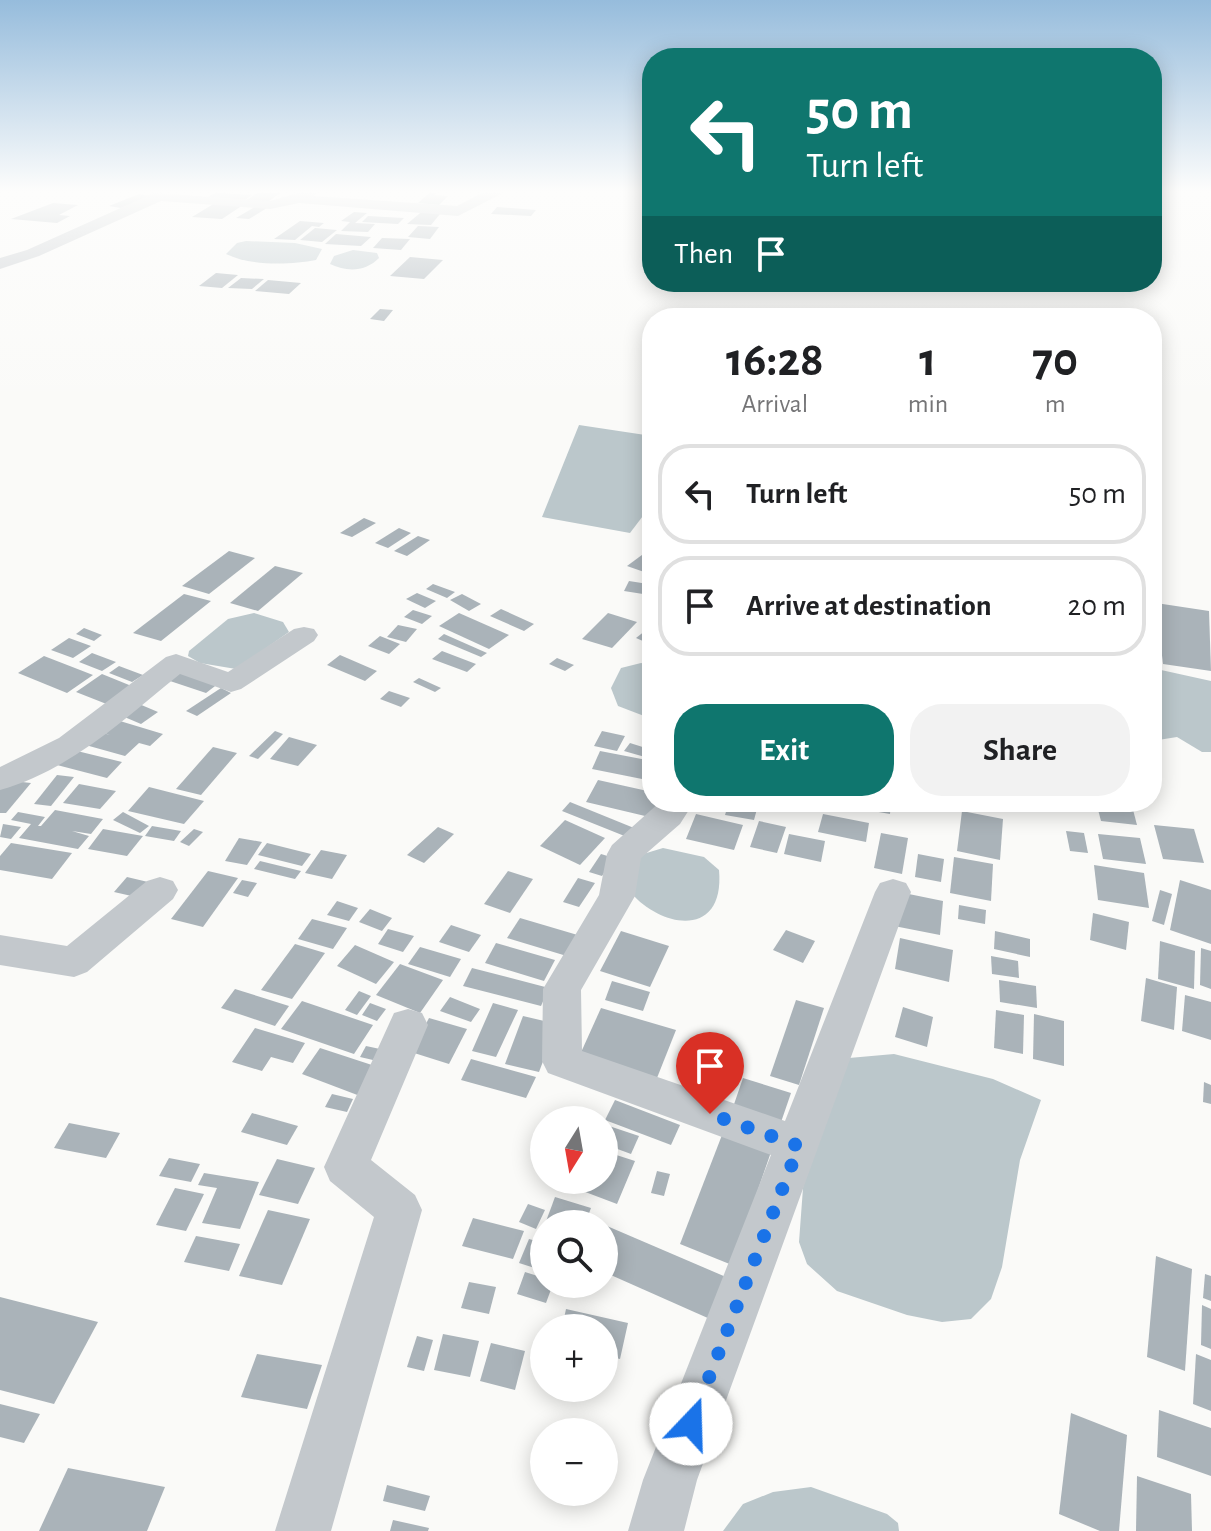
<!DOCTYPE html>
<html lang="en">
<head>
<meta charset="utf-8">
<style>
	:root { --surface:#fff; --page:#f2f2f2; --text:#202124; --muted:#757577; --line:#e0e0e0; --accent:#0f766e }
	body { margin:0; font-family:"Alegreya Sans",sans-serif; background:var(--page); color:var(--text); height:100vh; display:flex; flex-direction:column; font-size:30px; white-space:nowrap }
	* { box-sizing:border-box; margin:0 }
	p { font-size:26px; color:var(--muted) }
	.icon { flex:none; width:44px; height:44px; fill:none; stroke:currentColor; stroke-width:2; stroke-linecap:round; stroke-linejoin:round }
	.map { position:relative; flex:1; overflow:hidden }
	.sheet { position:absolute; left:642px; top:308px; width:520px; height:504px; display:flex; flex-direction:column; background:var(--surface); border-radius:32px; box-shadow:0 4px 20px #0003 }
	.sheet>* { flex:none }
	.top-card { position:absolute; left:642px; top:48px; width:520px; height:244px; border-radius:32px; box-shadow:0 4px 20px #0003; background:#0f766e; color:#fff; overflow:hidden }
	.needle { width:52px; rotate:191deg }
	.tools { position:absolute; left:530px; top:1106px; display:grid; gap:16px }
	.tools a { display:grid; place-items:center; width:88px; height:88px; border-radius:50%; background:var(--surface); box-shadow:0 4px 20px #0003; font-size:40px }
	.pin { position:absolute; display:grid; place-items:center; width:68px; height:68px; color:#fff; margin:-82px -34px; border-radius:50% 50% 50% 0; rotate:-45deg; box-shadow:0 0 8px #0007 }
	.pin .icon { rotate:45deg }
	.me { position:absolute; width:88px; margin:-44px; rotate:21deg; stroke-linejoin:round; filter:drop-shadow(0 0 6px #0008) }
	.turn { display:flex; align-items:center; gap:28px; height:168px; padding:0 32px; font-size:36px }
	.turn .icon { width:104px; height:104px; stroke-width:2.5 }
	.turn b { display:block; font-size:56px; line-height:68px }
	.then { display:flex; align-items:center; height:76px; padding:0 32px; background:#0003; gap:16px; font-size:30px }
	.eta { display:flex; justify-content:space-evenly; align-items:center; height:136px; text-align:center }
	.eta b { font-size:48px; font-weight:600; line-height:56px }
	.primary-button { display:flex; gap:16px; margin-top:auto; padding:16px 32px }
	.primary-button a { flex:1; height:92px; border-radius:32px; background:var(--accent); color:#fff; font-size:32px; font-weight:600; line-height:92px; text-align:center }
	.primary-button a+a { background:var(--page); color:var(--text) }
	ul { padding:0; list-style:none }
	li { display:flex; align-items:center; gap:24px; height:100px; margin:0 16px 12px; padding:0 16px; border:4px solid var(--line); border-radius:32px }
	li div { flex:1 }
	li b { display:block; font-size:30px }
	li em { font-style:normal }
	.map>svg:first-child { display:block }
</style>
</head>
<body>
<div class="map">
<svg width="1211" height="1531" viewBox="0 0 1211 1531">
	<rect width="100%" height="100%" fill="#fafaf8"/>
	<g fill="#bbc7cb">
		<path d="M246 241 295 243 322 249 316 260C290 265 250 266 226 254L237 243Z"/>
		<path d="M353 250 377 253 379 258C365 272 347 272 330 264L334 256Z"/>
		<path d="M579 425 652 436V504L630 533 542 517Z"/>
		<path d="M254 613 283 622 289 632 236 669 200 663 188 656 189 651 228 619Z"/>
		<path d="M641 663 652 665V719L618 706 611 688 621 668Z"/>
		<path d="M1152 668 1211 681V752H1202L1177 737 1152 741Z"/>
		<path d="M663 848 704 857 719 870C725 937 664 930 631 893L640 855Z"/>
		<path d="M894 1054 993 1079 1041 1100 1020 1160 1002 1267 991 1299 971 1319 942 1322 907 1315 837 1291 807 1264 799 1242 805 1161 849 1058Z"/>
		<path d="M811 1487 887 1514 898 1523 899 1531H723L743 1504 773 1492Z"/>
	</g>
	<g fill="#aab3b9">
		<path d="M215 193H223L252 195 245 200 208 197Z"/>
		<path d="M257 193H280L268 202 247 200Z"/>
		<path d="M429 193H436L434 195 448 196 439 205 418 203Z"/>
		<path d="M139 194 150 196 121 208 109 206Z"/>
		<path d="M53 203 78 205 59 215 70 216 57 223 11 219Z"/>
		<path d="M215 203 243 205 222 219 192 217Z"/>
		<path d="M258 205 270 206 249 219 236 218Z"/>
		<path d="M497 207 536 210 531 216 491 214Z"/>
		<path d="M425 209 440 214 431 225 407 224Z"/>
		<path d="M354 212 367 213 355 223 375 224 368 232 341 231 350 222 341 221Z"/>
		<path d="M368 216 404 218 398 224 362 222Z"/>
		<path d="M300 221 324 223 319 227 312 226 295 240 274 239Z"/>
		<path d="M418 226 439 227 430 239 408 237Z"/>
		<path d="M315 228 337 230 322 242 300 240Z"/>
		<path d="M336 234 371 237 361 246 325 244Z"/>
		<path d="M382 238 410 239 401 250 373 248Z"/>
		<path d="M410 257 443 260 424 279 390 276Z"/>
		<path d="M216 273 238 275 222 288 199 286Z"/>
		<path d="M241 278 264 279 252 289 228 288Z"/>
		<path d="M268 280 301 283 289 294 255 291Z"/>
		<path d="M380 309 393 310 384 321 370 319Z"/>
		<path d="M364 518 376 523 352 537 340 533Z"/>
		<path d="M399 528 411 533 388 548 375 543Z"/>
		<path d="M418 536 430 540 407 556 394 551Z"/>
		<path d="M229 551 255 558 209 594 182 586Z"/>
		<path d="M646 552 652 554V569L647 573 627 566Z"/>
		<path d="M275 566 303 573 258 611 230 603Z"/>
		<path d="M629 581 648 584 643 594 624 591Z"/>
		<path d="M433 584 455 592 447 598 426 589Z"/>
		<path d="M417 593 436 601 425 608 406 599Z"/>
		<path d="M184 594 211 601 161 641 133 633Z"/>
		<path d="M462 594 481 604 469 611 450 600Z"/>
		<path d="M1156 603 1209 611 1211 671 1163 664Z"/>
		<path d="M501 609 534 624 524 631 490 616Z"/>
		<path d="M413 610 432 616 422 624 404 617Z"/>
		<path d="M459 613 509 635 489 649 439 626Z"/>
		<path d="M608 613 637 622 612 648 582 639Z"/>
		<path d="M398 625 417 629 406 642 387 637Z"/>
		<path d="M650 627 652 628V645L636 638Z"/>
		<path d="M84 628 102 635 94 641 76 634Z"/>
		<path d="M444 634 487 653 481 657 438 639Z"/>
		<path d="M380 636 400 644 389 654 368 646Z"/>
		<path d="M69 638 91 646 73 658 51 650Z"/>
		<path d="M442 651 476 664 467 672 432 659Z"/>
		<path d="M92 653 116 662 102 671 79 662Z"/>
		<path d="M340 655 377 671 365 681 327 665Z"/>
		<path d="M44 656 93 675 67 693 18 673Z"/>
		<path d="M557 658 574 665 565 671 549 664Z"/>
		<path d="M119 666 143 675 132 682 109 673Z"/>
		<path d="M180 670 219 683 206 693 167 680Z"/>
		<path d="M102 674 134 687 109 705 76 692Z"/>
		<path d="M419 678 441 688 435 692 413 682Z"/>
		<path d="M221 688 231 693 197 716 186 711Z"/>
		<path d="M389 691 410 698 401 707 380 699Z"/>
		<path d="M132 701 158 712 141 724 115 713Z"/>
		<path d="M110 718 163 734 150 746 139 743 125 756 82 744 96 731 110 735 96 730Z"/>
		<path d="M275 731 283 734 258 759 249 756Z"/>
		<path d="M602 731 625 736 617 751 594 746Z"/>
		<path d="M289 737 317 745 298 766 270 759Z"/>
		<path d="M630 743 652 750V759L624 751Z"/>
		<path d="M213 747 237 753 201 795 176 789Z"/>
		<path d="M73 750 122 762 107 778 57 765Z"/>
		<path d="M600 751 652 761V781L592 769Z"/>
		<path d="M57 775 74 777 51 806 34 804Z"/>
		<path d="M4 780 31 783 6 813H0V785Z"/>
		<path d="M598 780 652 792V802H670L662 820 586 802Z"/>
		<path d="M79 784 116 791 100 809 63 803Z"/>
		<path d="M149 787 204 801 184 824 128 811Z"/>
		<path d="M570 802 634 828 627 837 562 811Z"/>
		<path d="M868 802H891L890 814 867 810Z"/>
		<path d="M1096 802H1131L1137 825 1101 821Z"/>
		<path d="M728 805 757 809 754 820 725 815Z"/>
		<path d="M55 810 103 819 91 834 72 831 89 836 78 849 19 838 31 824 11 820 18 812 45 817 38 826H41Z"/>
		<path d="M962 811 1003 819 1000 860 957 851Z"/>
		<path d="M123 812 149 826 140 833 113 820Z"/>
		<path d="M696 814 743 825 734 850 686 839Z"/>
		<path d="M823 814 869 823 866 842 818 832Z"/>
		<path d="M565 820 605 838 580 865 540 846Z"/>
		<path d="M759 821 786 827 777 853 750 847Z"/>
		<path d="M3 824 21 827 11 839 0 837Z"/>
		<path d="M1154 825 1194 829 1204 863 1163 859Z"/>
		<path d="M152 826 181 831 174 841 145 836Z"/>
		<path d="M438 827 454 834 424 863 407 855Z"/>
		<path d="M103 829 143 836 127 856 88 849Z"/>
		<path d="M194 829 203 832 189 846 180 842Z"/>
		<path d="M1066 831 1084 833 1088 853 1070 851Z"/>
		<path d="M881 833 908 838 902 874 874 868Z"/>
		<path d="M789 834 825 841 821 862 784 854Z"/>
		<path d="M1098 834 1140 838 1146 864 1103 859Z"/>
		<path d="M239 838 262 842 247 865 225 861Z"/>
		<path d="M11 843 72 853 52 879 0 870V856Z"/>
		<path d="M267 843 311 854 302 866 258 855Z"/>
		<path d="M321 850 347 855 332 879 305 873Z"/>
		<path d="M601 854 614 858 602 876 589 872Z"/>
		<path d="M918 854 944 859 941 882 915 877Z"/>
		<path d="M954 857 993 864 991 901 950 893Z"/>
		<path d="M260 861 301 871 295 879 254 869Z"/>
		<path d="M1094 865 1144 873 1149 908 1098 900Z"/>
		<path d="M208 871 238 878 203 927 171 919Z"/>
		<path d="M508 871 533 879 510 913 484 904Z"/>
		<path d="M127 877 148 882 136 897 114 892Z"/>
		<path d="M578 878 595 883 579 907 563 902Z"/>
		<path d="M242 880 257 883 248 897 233 893Z"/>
		<path d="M1180 880 1211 890V944L1170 930Z"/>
		<path d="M1160 890 1172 894 1164 925 1152 921Z"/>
		<path d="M899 892 943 901 940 935 894 926Z"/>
		<path d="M337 901 358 908 349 921 327 915Z"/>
		<path d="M959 905 986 910 985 924 958 919Z"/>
		<path d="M370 909 392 918 382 931 359 922Z"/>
		<path d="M1093 913 1129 922 1126 950 1090 940Z"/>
		<path d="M520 918 581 936 570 957 507 938Z"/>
		<path d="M312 919 347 928 333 949 298 939Z"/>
		<path d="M451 925 481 935 469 952 439 942Z"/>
		<path d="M388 929 414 936 403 952 378 944Z"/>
		<path d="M786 930 815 941 803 963 773 950Z"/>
		<path d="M621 931 669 946 650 987 600 971Z"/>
		<path d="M995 931 1030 939V957L994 949Z"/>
		<path d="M900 938 953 950 949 982 895 969Z"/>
		<path d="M1160 941 1195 951 1194 989 1158 979Z"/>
		<path d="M496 943 555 960 544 981 485 963Z"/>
		<path d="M295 944 325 953 292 999 261 990Z"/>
		<path d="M355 945 394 962 376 984 337 966Z"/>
		<path d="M420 947 461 959 450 977 408 964Z"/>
		<path d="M1201 948 1211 951V989L1200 985Z"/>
		<path d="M991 956 1018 961 1019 978 992 974Z"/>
		<path d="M400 964 443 980 420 1013 376 995Z"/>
		<path d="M472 968 549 988 541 1006 463 986Z"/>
		<path d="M1146 978 1177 987 1174 1030 1141 1021Z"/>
		<path d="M999 980 1036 986 1037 1008 1000 1002Z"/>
		<path d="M612 981 650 992 643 1011 605 1000Z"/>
		<path d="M235 989 289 1006 275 1026 221 1008Z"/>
		<path d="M359 991 371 996 357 1015 345 1010Z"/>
		<path d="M1185 995 1211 1002V1040L1182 1031Z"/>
		<path d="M450 997 480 1009 471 1022 440 1011Z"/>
		<path d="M796 1000 824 1008 799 1085 770 1076Z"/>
		<path d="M302 1001 373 1025 354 1054 281 1029Z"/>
		<path d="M370 1003 386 1009 377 1021 362 1015Z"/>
		<path d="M493 1003 518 1010 496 1057 472 1051Z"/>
		<path d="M903 1007 933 1017 927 1047 895 1037Z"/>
		<path d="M601 1008 676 1030 655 1083 578 1059Z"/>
		<path d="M996 1010 1024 1015 1023 1054 994 1048Z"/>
		<path d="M1034 1014 1064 1021V1066L1033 1059Z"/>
		<path d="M523 1016 557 1024 539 1072 505 1064Z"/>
		<path d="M429 1018 467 1029 449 1064 411 1052Z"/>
		<path d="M255 1028 305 1043 293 1063 271 1057 262 1071 232 1062Z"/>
		<path d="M366 1046 380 1049 373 1060 360 1057Z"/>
		<path d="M320 1048 378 1067 360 1096 302 1074Z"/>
		<path d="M471 1059 536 1077 526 1098 461 1080Z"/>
		<path d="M743 1078 791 1093 780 1125 732 1110Z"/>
		<path d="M1204 1082 1211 1085V1104L1203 1102Z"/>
		<path d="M332 1094 353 1099 347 1112 325 1107Z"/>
		<path d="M615 1100 680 1125 671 1145 605 1120Z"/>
		<path d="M252 1113 298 1126 287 1145 241 1132Z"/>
		<path d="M69 1123 120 1133 106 1158 54 1148Z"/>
		<path d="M606 1125 639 1136 631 1154 604 1144Z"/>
		<path d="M722 1135 771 1152 732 1265 680 1244Z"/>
		<path d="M604 1151 635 1161 617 1204 580 1190 584 1180H604Z"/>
		<path d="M169 1158 200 1164 191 1182 159 1176Z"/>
		<path d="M277 1159 315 1168 298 1204 259 1195Z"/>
		<path d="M657 1171 670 1174 664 1196 651 1193Z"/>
		<path d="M204 1173 259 1182 240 1229 202 1223 217 1188 198 1185Z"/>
		<path d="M175 1188 204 1194 186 1231 156 1225Z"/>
		<path d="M555 1197 591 1208 585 1224H545Z"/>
		<path d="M528 1204 545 1210 536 1229 519 1222Z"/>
		<path d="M268 1210 310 1219 282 1285 239 1276Z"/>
		<path d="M473 1218 524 1231 513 1259 462 1246Z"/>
		<path d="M607 1226 726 1277 710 1319 604 1272Z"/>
		<path d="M196 1236 240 1244 229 1271 184 1262Z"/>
		<path d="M529 1239 544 1243V1271L519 1263Z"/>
		<path d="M1156 1256 1192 1269 1185 1371 1147 1357Z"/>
		<path d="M525 1272 544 1278V1284H553L546 1303 517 1294Z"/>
		<path d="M1205 1274 1211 1276V1301L1203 1298Z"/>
		<path d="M469 1282 496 1287 489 1314 461 1308Z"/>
		<path d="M0 1297 98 1322 54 1404 0 1390Z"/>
		<path d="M1202 1305 1211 1309V1349L1201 1345Z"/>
		<path d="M566 1309 628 1323 620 1359 604 1355V1328H562Z"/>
		<path d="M443 1334 479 1341 470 1377 434 1370Z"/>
		<path d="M417 1336 433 1340 424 1371 407 1367Z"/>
		<path d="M491 1343 525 1351 515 1390 480 1381Z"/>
		<path d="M257 1354 322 1365 307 1409 241 1397Z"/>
		<path d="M1196 1354 1211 1360V1411L1193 1404Z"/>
		<path d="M0 1404 40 1414 24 1443 0 1437Z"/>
		<path d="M1159 1410 1211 1428V1476L1157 1457Z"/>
		<path d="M1071 1413 1127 1435 1119 1531H1100L1059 1514Z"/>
		<path d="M68 1468 165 1487 147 1531H39Z"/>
		<path d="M1137 1476 1191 1494 1192 1531H1136Z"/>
		<path d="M387 1485 430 1496 425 1511 383 1501Z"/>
		<path d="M393 1520 429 1528 428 1531H390Z"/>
	</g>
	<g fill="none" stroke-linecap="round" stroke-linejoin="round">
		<g fill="#c3c8cc" fill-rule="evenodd">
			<path d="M154 193 270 201 298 193H316L314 196 457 206 482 193H503L458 216 299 203 270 209 161 201 39 256 0 269V258L27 250Z"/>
			<path d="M304 627 314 629 318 635 314 641 241 689 231 692 180 674C124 719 71 770 0 790V767L59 738 166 657 176 654 228 672 294 629Z"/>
			<path d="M660 802H694L680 824 641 858 635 896 581 990 582 1051 785 1121 875 892 880 883 893 879 906 883 911 892 697 1480 684 1531H628L643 1480 771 1155 548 1073 542 1061 543 989 599 895 607 854 612 845Z"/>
			<path d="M160 877 173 881 178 890 173 899 87 972 74 977 0 965V935L67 946 147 881Z"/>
			<path d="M408 1009 422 1013 428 1025 371 1160 415 1195 422 1210 331 1531H275L374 1217 330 1181 324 1167 394 1013Z"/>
		</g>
	</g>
	<linearGradient id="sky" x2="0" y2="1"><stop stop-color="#96bcdc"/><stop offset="0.47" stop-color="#fdfdfc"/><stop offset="1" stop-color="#fdfdfc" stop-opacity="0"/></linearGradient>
	<rect width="1211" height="407" fill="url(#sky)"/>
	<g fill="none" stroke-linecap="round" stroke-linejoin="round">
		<path stroke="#1a73e8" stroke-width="14" stroke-dasharray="0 25.2" d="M691 1424 799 1146 710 1114"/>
	</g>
</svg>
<div class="tools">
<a><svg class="needle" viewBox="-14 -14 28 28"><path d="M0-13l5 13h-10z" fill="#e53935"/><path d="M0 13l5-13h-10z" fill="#757577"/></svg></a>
<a><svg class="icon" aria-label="search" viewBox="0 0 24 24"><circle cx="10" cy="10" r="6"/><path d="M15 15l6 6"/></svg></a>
<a>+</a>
<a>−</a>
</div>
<div class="pin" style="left:710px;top:1114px;background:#d93025"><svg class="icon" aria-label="arrive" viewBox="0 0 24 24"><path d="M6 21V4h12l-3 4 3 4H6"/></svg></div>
<svg class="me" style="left:691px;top:1424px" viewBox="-20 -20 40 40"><circle r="19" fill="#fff"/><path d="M0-13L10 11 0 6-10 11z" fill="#1a73e8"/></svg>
<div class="top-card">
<div class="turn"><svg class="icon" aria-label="left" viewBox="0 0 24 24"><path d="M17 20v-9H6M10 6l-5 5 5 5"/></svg><div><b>50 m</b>Turn left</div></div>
<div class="then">Then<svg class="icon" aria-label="arrive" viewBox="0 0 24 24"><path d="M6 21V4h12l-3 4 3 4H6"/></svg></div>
</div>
<section class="sheet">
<div class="eta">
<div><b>16:28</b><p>Arrival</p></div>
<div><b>1</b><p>min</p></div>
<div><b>70</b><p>m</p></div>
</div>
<ul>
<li><svg class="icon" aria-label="left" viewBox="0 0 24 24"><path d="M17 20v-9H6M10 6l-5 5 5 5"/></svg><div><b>Turn left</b></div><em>50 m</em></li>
<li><svg class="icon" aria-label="arrive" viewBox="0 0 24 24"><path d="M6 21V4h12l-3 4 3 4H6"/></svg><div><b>Arrive at destination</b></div><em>20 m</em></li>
</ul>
<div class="primary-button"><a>Exit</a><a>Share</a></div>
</section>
</div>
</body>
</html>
